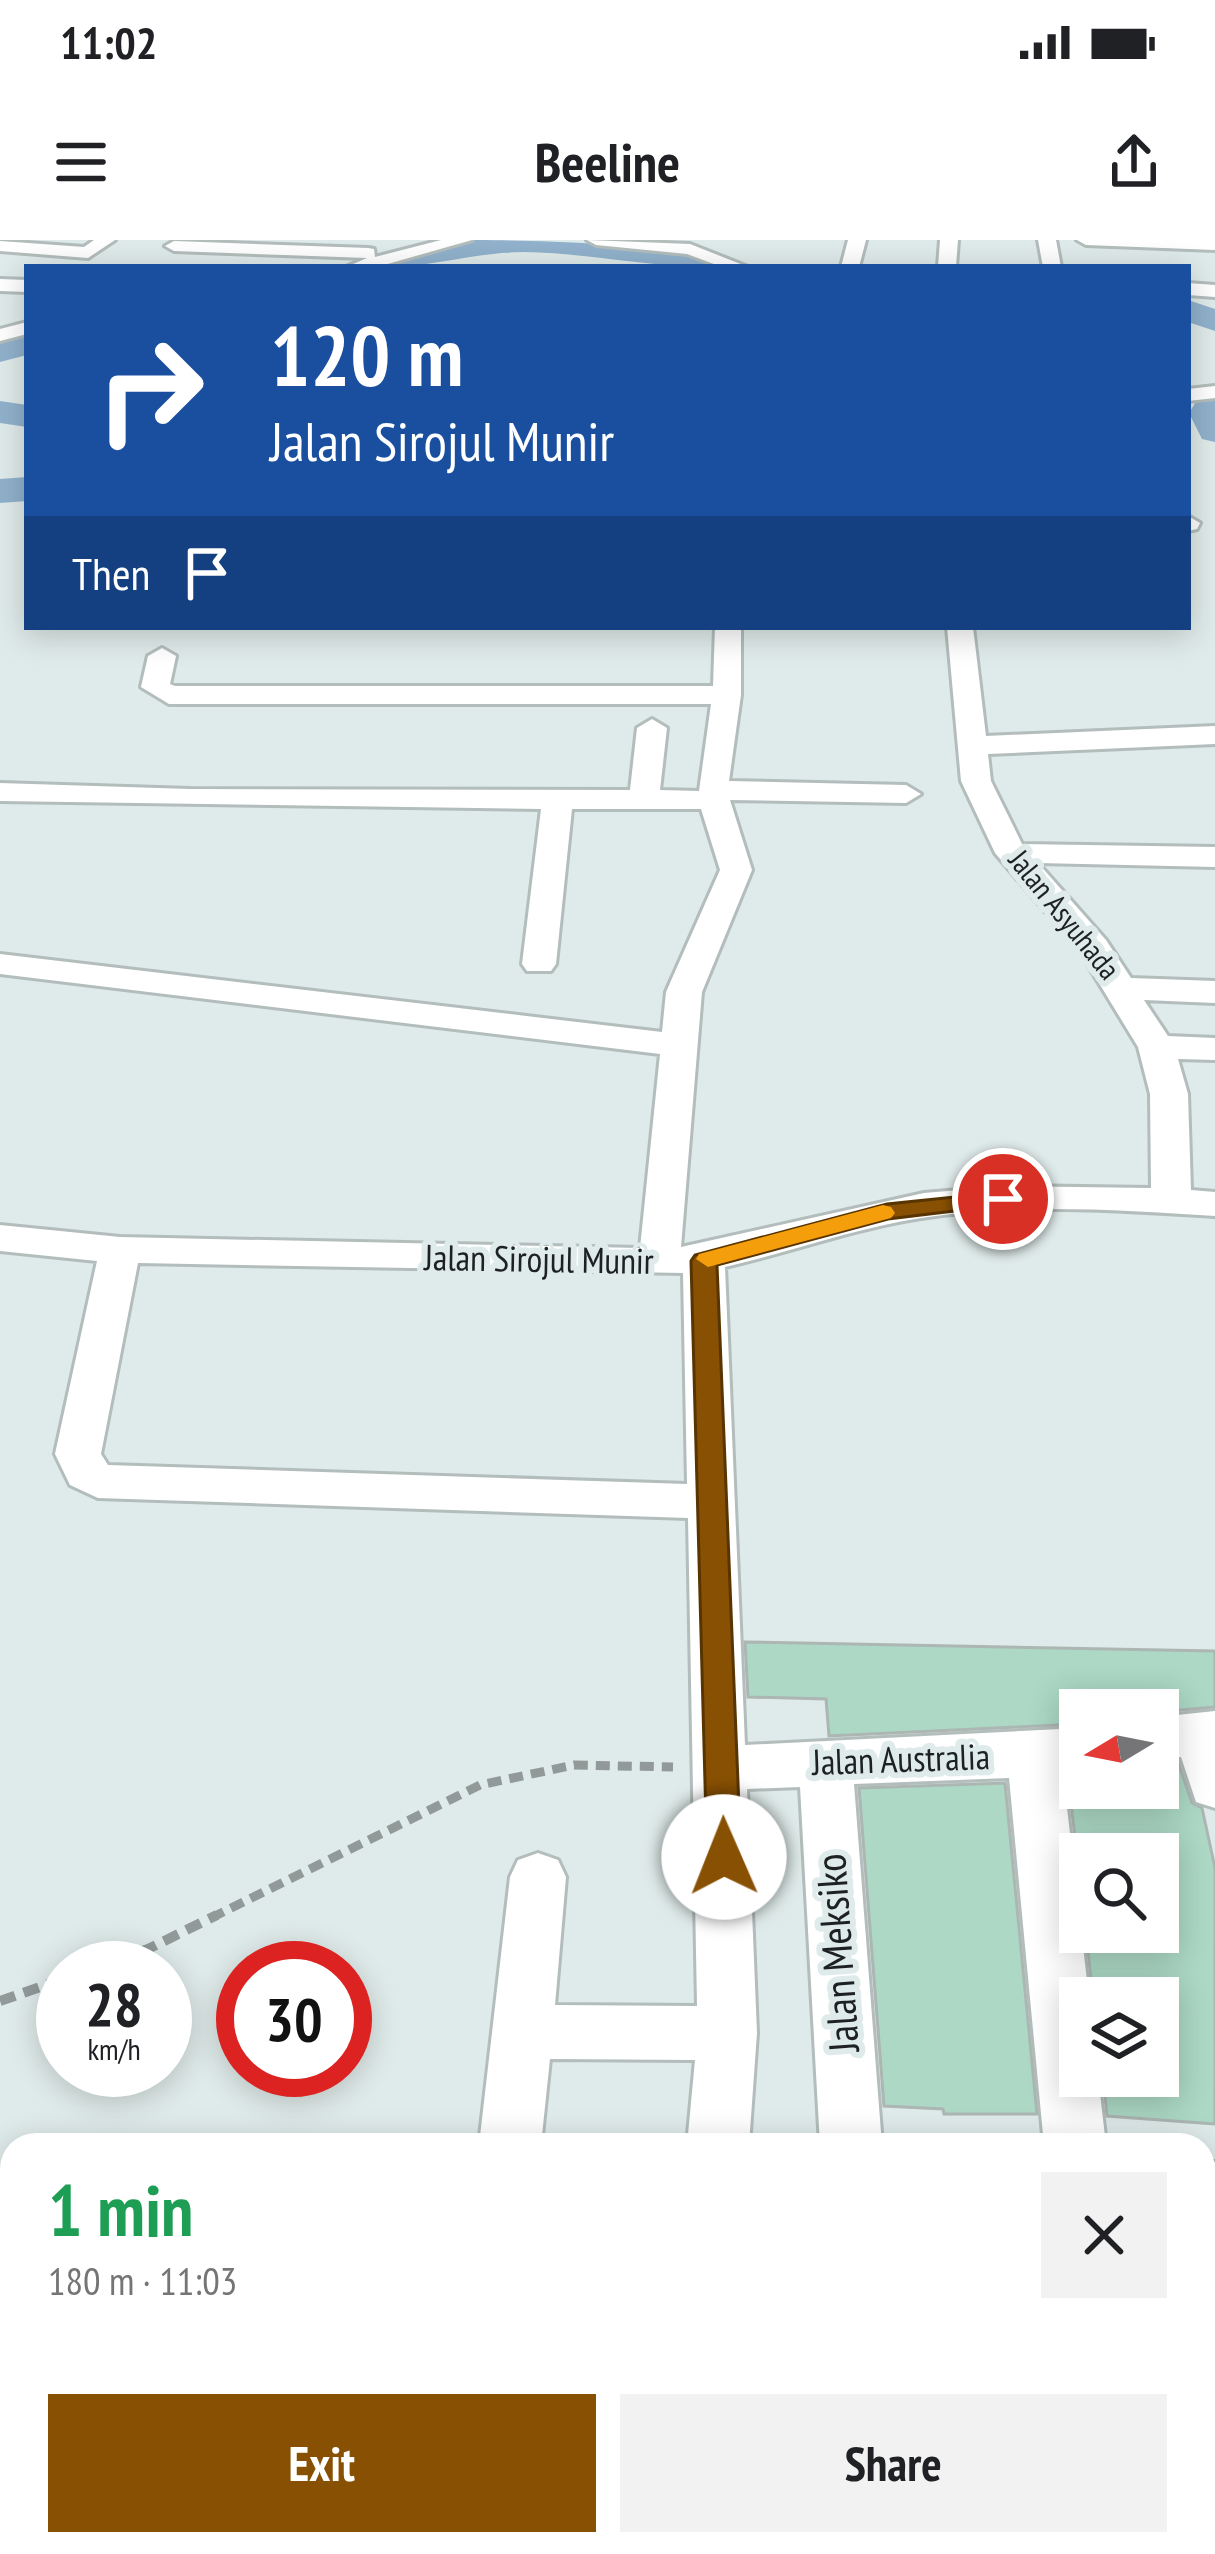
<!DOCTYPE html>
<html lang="en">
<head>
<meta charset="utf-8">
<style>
	:root { --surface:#fff; --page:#f2f2f2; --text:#202124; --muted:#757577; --accent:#885002 }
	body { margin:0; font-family:"PT Sans Narrow",sans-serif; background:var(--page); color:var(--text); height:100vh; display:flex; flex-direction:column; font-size:45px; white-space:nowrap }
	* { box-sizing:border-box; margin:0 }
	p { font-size:39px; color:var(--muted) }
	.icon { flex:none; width:66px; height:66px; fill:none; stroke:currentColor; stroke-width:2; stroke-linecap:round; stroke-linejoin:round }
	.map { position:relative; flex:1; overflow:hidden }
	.sheet { position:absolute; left:0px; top:1893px; width:1215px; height:423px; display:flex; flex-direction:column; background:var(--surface); border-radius:36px 36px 0 0; box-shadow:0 6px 30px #0003 }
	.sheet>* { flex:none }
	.banner { position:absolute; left:24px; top:24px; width:1167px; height:366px; border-radius:0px; box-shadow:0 6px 30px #0003; background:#1a4fa0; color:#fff; overflow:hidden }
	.needle { width:78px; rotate:260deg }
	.fabs { position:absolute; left:1059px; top:1449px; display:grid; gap:24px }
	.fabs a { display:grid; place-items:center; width:120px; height:120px; border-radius:0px; background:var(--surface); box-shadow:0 6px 30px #0003; font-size:60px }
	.speed { position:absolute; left:36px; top:1701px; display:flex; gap:24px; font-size:60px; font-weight:700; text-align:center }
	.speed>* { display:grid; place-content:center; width:156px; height:156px; border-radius:50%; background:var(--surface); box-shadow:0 6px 30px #0003; line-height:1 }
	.speed small { font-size:30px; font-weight:400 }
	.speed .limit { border:18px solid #d22; background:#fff; color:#111 }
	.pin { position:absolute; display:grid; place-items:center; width:102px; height:102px; color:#fff; margin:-51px; border:6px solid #fff; border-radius:50%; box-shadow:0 3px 12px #0007 }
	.me { position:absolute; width:132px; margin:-66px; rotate:359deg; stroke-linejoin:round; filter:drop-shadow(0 0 9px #0008) }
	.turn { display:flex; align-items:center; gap:42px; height:252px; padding:0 48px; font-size:54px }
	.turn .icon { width:156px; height:156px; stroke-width:2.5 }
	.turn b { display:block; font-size:84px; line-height:102px }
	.then { display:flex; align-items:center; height:114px; padding:0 48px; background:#0003; gap:24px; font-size:45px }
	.round { display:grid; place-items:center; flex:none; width:126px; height:126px; border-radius:0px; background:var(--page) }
	.overview { display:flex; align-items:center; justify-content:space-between; height:204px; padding:0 48px }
	h1 { font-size:72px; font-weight:700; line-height:90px; color:#1e9e55 }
	.action { display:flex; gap:24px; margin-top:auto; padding:24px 48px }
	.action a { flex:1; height:138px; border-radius:0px; background:var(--accent); color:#fff; font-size:48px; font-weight:700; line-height:138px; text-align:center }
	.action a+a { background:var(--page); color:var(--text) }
	.status { display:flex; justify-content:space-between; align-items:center; height:84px; padding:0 60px; background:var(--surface); direction:ltr }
	.status svg { height:33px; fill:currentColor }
	header { display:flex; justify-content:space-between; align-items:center; height:156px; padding:0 48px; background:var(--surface); font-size:54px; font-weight:700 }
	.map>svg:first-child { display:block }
</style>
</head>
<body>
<div class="status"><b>11:02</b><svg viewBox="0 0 49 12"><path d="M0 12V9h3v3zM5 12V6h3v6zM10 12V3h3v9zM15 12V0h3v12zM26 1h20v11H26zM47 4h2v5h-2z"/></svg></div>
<header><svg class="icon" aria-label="menu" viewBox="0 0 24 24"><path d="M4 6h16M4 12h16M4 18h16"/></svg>Beeline<svg class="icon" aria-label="share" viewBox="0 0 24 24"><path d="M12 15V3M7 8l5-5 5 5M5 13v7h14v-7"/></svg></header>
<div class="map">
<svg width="1215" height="2314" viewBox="0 0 1215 2314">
	<rect width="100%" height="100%" fill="#dfebea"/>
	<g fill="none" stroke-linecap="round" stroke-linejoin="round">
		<g fill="#91b1cc" fill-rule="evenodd">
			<path d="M453 0C505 0 679 0 710 27 648 27 587 13 524 12 476 12 433 27 386 27L390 20Z"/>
			<path d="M1188 60 1215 69V91L1188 82Z"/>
			<path d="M27 95V115L0 122V102Z"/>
			<path d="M1215 149V202L1202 199 1189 173 1202 152Z"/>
			<path d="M0 161 27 165V187L0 183Z"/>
			<path d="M27 237V261L0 263V239Z"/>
		</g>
	</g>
	<g fill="#acd8c5" stroke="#acb6b2" stroke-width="3">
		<path d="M745 1402 1215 1411V1467L1158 1472V1468L1080 1466V1484L829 1496 826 1459 748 1457Z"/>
		<path d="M1178 1522 1192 1563 1202 1568 1215 1628V1884L1107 1876 1103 1837 1175 1840 1160 1758H1093L1086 1692H1158V1614H1080V1641L1068 1537 1080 1535V1548H1158V1523Z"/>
		<path d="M1005 1543 1037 1874H944L943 1869 884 1866 859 1548Z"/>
	</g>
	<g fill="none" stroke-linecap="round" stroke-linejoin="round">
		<defs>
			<g id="minor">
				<path d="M94 0H115L88 18 0 11V1L84 7Z"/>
				<path d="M441 0H472L377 27H346L367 18 174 11 165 6 174 1 368 8 374 9 375 17Z"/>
				<path d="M587 0 690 4 748 27H722L687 14 596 5Z"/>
				<path d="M848 0H866L859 27H841Z"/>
				<path d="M940 0H958L956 27H938Z"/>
				<path d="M1038 0H1056L1061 27H1043Z"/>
				<path d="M1077 0H1215V10L1086 5Z"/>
				<path d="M0 39 27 40V52L0 51Z"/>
				<path d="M1188 43 1215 45V57L1188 55Z"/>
				<path d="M27 82V94L0 101V89Z"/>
				<path d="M1215 146V158L1188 161V149Z"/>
				<path d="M1188 276 1200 283 1197 289 1188 291Z"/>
				<path d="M715 387H741V455L729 541 906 545 921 554 906 563 730 560 752 630 702 752 681 1007 924 953 1007 946 1151 948 1150 854 1138 807 1080 712 995 613 961 541 947 387H973L986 496 1215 486V504L988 514 991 541 1022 604 1215 607V627L1038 623 1106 700 1131 738 1215 741V763L1144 760 1168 796 1215 798V820L1178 819 1188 854 1191 950 1215 952V976C1118 970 1018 963 921 978 855 988 791 1012 725 1027L745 1505 1080 1488V1530L1063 1533 1089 1758H1080V1836H1098L1106 1905H1044L1009 1538 854 1544 882 1905H820L800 1547 747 1549 757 1793 749 1905H687L695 1820 550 1819 541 1905H479L510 1637 518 1620 538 1613 558 1620 566 1637 555 1765 697 1766 688 1278 98 1258 70 1245 55 1214 97 1021 0 1011V985L120 997 640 1008 660 814 0 734V714L662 792 666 752 720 630 701 569H572L556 724 551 731H527L522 724 541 569 0 561V543L190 549 630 550 637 488 652 479 667 488 660 550 699 551 711 464H169L141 447 148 416 162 408 176 416 170 444 175 446H713ZM138 1023 683 1033 687 1244 108 1225 101 1214Z"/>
				<path d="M1215 1471V1568L1196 1562 1181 1517 1158 1519V1477Z"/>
				<rect x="1203" y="1922" width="12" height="62"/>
				<path d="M12 2199V2269L0 2270V2200Z"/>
				<path d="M88 2304H160L158 2314H86Z"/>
				<path d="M650 2304H722L721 2314H649Z"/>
			</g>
		</defs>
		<use href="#minor" stroke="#b2bdbc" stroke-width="6"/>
		<path stroke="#919a99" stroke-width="9" stroke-dasharray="14 8" stroke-linecap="butt" d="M211 1678 480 1545 574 1525 673 1527"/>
		<g stroke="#919a99" stroke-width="10" stroke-dasharray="16 9" stroke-linecap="butt">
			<path d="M94 1728 148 1709 217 1675"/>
			<path d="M0 1761 63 1739"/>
		</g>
		<use href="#minor" fill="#fff" fill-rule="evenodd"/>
	</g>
	<path fill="#885002" stroke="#583401" stroke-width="3" d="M1003 952 1015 959 1012 964 888 979 717 1025 741 1617 736 1627 724 1631 712 1627 707 1617 691 1021 695 1015 887 964Z"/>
	<path fill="#f59e0b" d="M883 965 891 967 895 973 891 978 708 1027 696 1019 699 1014Z"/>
	<g text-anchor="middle" stroke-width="12" stroke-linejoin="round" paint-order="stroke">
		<g font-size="30" fill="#1d2121" stroke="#dfebea">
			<text transform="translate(1064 675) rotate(51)" y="10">Jalan Asyuhada</text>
		</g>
		<g font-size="36" fill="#1d2121" stroke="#dfebea">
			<text transform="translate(539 1019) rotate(1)" y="13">Jalan Sirojul Munir</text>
			<text transform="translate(901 1519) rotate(-2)" y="13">Jalan Australia</text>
		</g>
		<g font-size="42" fill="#1d2121" stroke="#dfebea">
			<text transform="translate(837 1713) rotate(-94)" y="15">Jalan Meksiko</text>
		</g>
	</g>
</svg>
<div class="fabs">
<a><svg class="needle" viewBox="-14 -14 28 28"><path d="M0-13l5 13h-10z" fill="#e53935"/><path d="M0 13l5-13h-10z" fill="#757577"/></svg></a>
<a><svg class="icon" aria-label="search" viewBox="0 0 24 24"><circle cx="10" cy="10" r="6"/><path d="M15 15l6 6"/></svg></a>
<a><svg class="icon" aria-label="layers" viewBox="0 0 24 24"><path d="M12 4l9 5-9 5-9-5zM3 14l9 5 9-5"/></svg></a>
</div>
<div class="speed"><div>28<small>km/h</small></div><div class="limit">30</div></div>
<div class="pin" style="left:1003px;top:959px;background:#d93025"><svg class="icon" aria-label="arrive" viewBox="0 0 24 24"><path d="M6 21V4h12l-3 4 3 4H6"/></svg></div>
<svg class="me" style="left:724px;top:1617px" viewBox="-20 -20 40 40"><circle r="19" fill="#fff"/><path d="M0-13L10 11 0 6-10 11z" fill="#885002"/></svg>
<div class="banner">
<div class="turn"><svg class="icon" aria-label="right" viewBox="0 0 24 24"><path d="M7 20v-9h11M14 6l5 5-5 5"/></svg><div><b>120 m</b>Jalan Sirojul Munir</div></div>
<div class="then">Then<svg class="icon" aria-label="arrive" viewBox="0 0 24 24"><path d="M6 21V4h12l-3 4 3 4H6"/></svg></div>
</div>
<section class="sheet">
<div class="overview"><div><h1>1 min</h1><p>180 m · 11:03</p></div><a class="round"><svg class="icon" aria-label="close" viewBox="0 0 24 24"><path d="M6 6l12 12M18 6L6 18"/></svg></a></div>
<div class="action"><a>Exit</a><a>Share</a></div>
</section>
</div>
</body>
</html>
